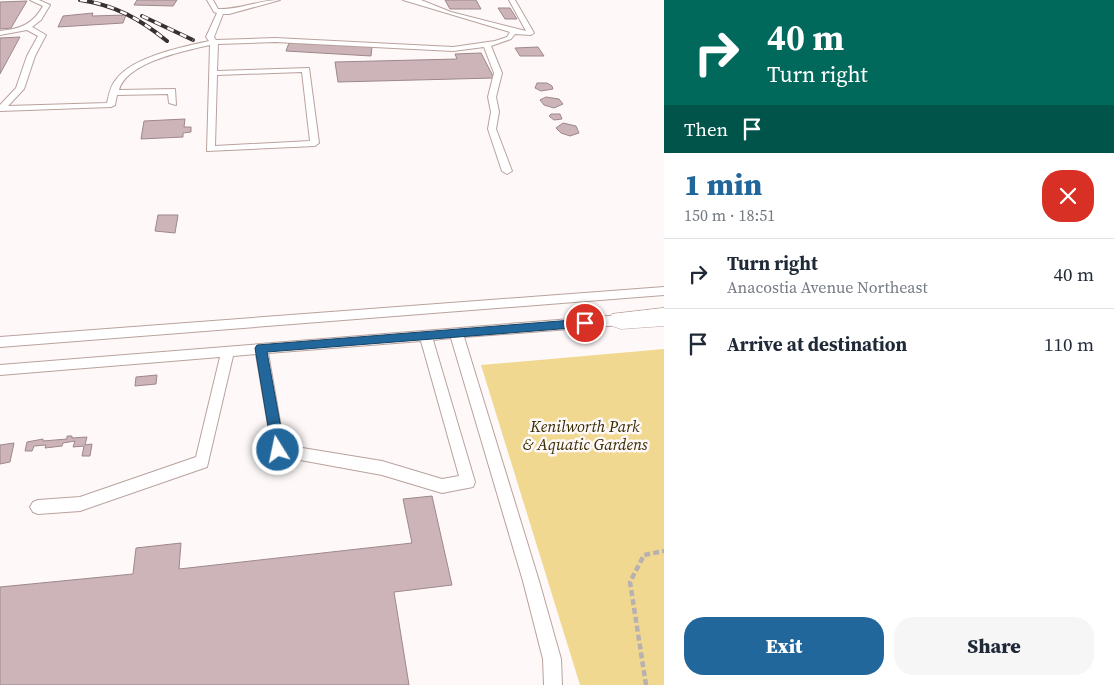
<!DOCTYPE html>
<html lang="en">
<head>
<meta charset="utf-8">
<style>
	:root { --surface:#fff; --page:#f6f6f7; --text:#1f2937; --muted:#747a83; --line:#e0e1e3; --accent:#22679c }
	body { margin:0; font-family:"Source Serif 4",serif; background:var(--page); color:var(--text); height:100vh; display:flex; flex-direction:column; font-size:19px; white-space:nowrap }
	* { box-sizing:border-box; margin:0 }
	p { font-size:16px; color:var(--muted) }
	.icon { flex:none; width:28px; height:28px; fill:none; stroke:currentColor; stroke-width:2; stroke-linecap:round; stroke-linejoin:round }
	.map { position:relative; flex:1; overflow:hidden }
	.drawer { display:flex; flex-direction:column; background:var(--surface); width:450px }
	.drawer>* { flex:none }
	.hud { background:#00695c; color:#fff; overflow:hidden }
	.pin { position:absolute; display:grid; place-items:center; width:42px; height:42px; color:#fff; margin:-21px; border:2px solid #fff; border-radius:50%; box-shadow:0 1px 5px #0007 }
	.me { position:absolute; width:55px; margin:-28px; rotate:350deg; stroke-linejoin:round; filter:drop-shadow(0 0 4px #0008) }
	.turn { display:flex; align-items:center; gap:18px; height:105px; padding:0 20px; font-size:22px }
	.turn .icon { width:65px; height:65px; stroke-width:2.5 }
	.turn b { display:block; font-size:35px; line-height:42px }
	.then { display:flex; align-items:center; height:48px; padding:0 20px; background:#0003; gap:10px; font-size:19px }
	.round { display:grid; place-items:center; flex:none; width:52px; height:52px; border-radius:20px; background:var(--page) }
	.headline { display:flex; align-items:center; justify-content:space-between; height:85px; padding:0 20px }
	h1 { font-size:30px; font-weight:800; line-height:38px; color:var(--accent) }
	.primary-button { display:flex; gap:10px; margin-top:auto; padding:10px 20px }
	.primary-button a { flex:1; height:58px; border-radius:20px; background:var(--accent); color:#fff; font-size:20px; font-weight:800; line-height:58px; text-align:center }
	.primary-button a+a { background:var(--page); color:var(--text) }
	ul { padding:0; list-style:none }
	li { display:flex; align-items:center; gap:15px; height:70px; padding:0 20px; border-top:1px solid var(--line) }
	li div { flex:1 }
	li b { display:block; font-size:19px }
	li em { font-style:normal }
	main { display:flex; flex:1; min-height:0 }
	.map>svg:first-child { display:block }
</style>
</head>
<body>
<main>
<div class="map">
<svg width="664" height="685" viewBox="0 0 664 685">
	<rect width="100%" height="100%" fill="#fef9f8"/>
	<path fill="#f1d890" d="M664 349V685H580L481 365Z"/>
	<g fill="#ccb4b9" stroke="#9e878c">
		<path d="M137 0H177L173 6 134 5Z"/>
		<path d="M445 0H476L481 9H450Z"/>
		<path d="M27 1 11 28 0 29V2Z"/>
		<path d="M498 8H510L517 19H505Z"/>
		<path d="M93 13 92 16 126 15 123 23 58 27 63 16Z"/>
		<path d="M20 37 0 74V38Z"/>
		<path d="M289 43 372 47 371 56 286 51Z"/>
		<path d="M538 47 544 56H520L515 48Z"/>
		<path d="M481 53 494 78 338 82 335 62 457 59 455 54Z"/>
		<path d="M537 83H547L552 86 553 89 541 91 535 88Z"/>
		<path d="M546 97 559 99 563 104 554 108 544 105 540 100Z"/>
		<path d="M551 114H560L562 119 554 120 549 116Z"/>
		<path d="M185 119 184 127H191V132L183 133V137L141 139 144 121Z"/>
		<path d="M563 123 576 126 579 133 570 136 561 133 556 128Z"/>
		<path d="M158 215H178L175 233 155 231Z"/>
		<path d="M157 375 156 384 135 386 136 377Z"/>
		<path d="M67 436H72V438L87 437 85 445 92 444 90 456H82L84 446 73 447 75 441 63 443 62 446 45 448 46 445 34 446 32 451H25L27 442 43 439V441L67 439Z"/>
		<path d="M14 443 10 462 0 464V445Z"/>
		<path d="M432 496 452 585 394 592 409 685H0V587L133 574 136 548 181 543 179 569 412 543 403 499Z"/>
	</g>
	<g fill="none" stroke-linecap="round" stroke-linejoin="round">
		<defs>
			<g id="lane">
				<path d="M30 0H39L50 5 41 20 32 27 46 35 35 56 24 89 8 106 107 103C109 95 110 87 115 81 130 57 183 47 209 41L206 37 217 13 214 12 207 0H213L218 9C239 10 259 0 280 0L229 14H223L214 37 216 40 275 38 453 47 495 41 507 37 510 32 403 0H421L451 12 526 31 509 0H515L534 33 531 35 515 34 511 39 491 46 502 73 496 97 499 112 496 129 512 171 507 174 502 171 488 129 491 112 488 97 494 73 484 47 453 51 275 42 218 44 217 71 309 68 319 143 315 146 207 151 210 45C184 51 127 62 119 90L175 89 176 105 169 103 168 94 117 95 115 105 111 107 0 111V105L16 88 27 56 38 36 27 30 0 35V31C21 29 33 24 43 6ZM302 72 310 141 215 146 217 75Z"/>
				<path d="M664 287V295L0 347V337Z"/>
				<path d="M621 315 627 320 621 325 464 337 539 581 561 659 562 685H544L543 659 523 581 451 338 433 340 475 482 473 487 442 493 382 475 273 455 256 354 233 356 207 467 80 511 38 514 33 512 30 507 33 502 38 500 80 497 196 457 220 357 0 375V365ZM421 341 459 476 442 479 382 461 284 445 268 353Z"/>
			</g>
			<path id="street" d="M664 308V326L621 329 612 326 609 320 612 314Z"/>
		</defs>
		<use href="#lane" stroke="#b9a29d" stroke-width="2"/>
		<use href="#street" stroke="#b9a29d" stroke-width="1"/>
		<path stroke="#b7b1b0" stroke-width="4.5" stroke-dasharray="6 3" stroke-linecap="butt" d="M646 685 630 582 644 555 664 551"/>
		<use href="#lane" fill="#fff" fill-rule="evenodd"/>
		<use href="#street" fill="#fff" fill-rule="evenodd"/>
		<defs>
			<g id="rail">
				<path d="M80 0C115 5 140 19 167 41"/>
				<path d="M142 16 193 40"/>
			</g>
		</defs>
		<use href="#rail" stroke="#393130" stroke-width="4"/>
		<use href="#rail" stroke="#fef9f8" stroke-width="2.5" stroke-dasharray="7" stroke-linecap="butt"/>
	</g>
	<path fill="#22679c" stroke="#164365" d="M585 319 590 323 585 327 267 352 285 450 283 454 278 456 273 454 272 450 255 348 257 345Z"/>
	<g text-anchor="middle" stroke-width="5" stroke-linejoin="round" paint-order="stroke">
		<g font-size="16" font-style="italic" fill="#372b01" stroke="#fef9f8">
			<text x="585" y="432">Kenilworth Park<tspan x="585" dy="18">&amp; Aquatic Gardens</tspan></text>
		</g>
	</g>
</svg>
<div class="pin" style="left:585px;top:323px;background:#d93025"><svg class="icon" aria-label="arrive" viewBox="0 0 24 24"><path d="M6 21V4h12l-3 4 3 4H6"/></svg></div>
<svg class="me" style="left:278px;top:450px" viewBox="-20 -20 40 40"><circle r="17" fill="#22679c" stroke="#fff" stroke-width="3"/><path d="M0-11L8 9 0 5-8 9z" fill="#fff"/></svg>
</div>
<section class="drawer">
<div class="hud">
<div class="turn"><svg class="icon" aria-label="right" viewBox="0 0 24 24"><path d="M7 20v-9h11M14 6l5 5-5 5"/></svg><div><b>40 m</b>Turn right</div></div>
<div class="then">Then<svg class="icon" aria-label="arrive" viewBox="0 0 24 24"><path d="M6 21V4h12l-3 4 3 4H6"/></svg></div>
</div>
<div class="headline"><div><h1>1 min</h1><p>150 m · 18:51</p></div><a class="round" style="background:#d93025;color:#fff"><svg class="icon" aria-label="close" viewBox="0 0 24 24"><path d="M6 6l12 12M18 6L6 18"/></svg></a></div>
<ul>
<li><svg class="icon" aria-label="right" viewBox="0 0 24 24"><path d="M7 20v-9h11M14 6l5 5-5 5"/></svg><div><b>Turn right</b><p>Anacostia Avenue Northeast</p></div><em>40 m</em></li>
<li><svg class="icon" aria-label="arrive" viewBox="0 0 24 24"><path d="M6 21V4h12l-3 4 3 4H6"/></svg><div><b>Arrive at destination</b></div><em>110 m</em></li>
</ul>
<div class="primary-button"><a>Exit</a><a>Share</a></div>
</section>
</main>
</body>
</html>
